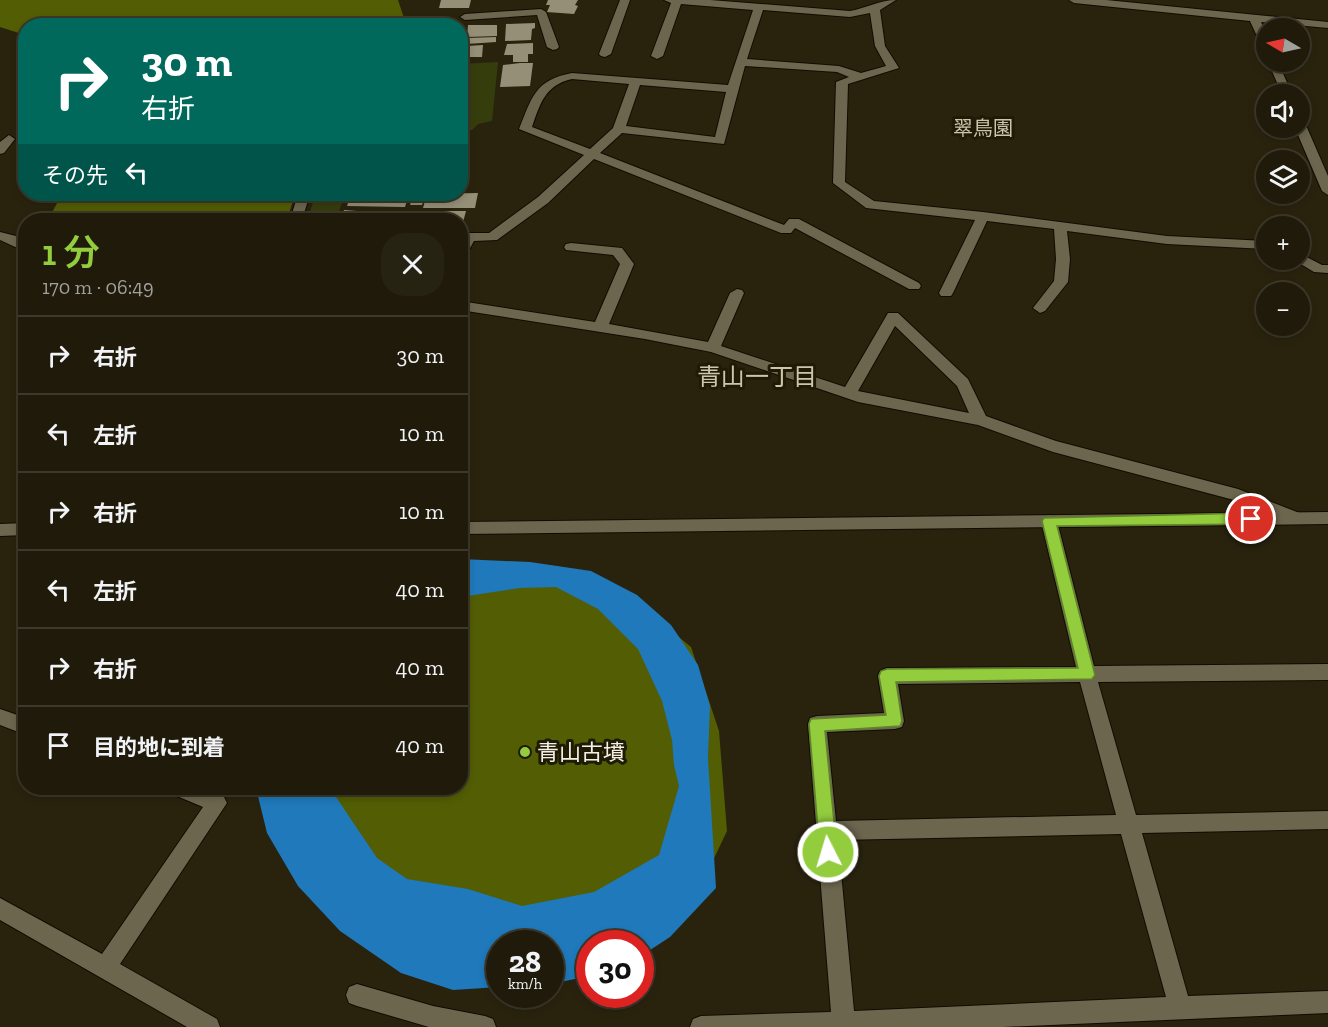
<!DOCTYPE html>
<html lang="ja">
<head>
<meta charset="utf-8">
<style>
	:root { --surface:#1f1a0a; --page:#272313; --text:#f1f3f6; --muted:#a1a19c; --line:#3c382b; --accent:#93cc3d }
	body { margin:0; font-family:"Zilla Slab","Noto Sans JP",serif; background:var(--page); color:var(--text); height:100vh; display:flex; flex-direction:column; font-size:22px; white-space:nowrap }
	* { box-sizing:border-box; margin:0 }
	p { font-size:20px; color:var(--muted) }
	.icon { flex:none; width:33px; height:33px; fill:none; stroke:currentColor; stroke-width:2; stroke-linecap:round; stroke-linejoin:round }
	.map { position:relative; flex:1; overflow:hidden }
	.side { position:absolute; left:18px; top:213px; width:450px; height:582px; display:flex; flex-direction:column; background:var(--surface); border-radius:24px; box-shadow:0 3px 9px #0003,0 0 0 2px var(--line) }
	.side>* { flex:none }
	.top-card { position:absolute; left:18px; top:18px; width:450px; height:183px; border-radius:24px; box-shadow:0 3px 9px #0003,0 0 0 2px var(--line); background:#00695c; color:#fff; overflow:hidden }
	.needle { width:39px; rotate:279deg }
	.controls { position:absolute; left:1256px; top:18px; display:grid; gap:12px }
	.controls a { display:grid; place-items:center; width:54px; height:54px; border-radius:50%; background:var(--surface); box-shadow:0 3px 9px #0003,0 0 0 2px var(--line); font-size:30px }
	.speed { position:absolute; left:486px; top:930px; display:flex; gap:12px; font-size:30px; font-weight:700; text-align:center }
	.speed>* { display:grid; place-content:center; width:78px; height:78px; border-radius:50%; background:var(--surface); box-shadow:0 3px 9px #0003,0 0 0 2px var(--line); line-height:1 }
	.speed small { font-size:15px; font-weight:400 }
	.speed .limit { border:9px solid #d22; background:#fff; color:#111 }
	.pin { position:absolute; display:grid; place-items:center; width:51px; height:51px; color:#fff; margin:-26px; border:3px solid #fff; border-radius:50%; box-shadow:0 2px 6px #0007 }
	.me { position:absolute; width:66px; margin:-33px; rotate:355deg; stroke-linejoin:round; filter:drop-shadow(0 0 4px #0008) }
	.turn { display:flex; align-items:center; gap:21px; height:126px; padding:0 24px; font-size:27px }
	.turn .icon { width:78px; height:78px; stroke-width:2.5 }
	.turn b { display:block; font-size:42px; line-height:51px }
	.then { display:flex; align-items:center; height:57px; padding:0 24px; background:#0003; gap:12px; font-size:22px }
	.round { display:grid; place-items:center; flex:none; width:63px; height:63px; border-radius:24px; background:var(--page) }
	.head { display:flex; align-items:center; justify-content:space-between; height:102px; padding:0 24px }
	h1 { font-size:36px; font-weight:600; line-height:45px; color:var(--accent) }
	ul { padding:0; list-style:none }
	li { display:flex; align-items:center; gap:18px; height:78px; padding:0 24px; border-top:2px solid var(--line) }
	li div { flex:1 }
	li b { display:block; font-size:22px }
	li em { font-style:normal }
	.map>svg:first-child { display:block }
</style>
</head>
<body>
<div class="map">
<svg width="1328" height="1027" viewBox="0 0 1328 1027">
	<rect width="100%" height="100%" fill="#29230e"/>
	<g fill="#363d0d">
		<path d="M498 62 492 121 478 124 472 130H465L461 136V64Z"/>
		<path d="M316 194H345L336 220H307Z"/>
	</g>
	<g fill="#525d04">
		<path d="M0 0H398L404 18 383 26H26L25 35 0 27Z"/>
		<path d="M62 194H295L287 220H48Z"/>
		<path d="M546 584 630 597 691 647 719 731 727 831 697 894 601 929 427 909 300 788H460L461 586Z"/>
	</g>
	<path fill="#1f79ba" d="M461 559 530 562 591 571 637 595 671 625 698 665 710 706 708 758 716 888 670 937 641 956 640 944H590L589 976 551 984 550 944H500L499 987 453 990 401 973 340 931 298 886 267 833 256 788H330L377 858 407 879 468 889 522 906 594 892 659 855 679 786 674 765 672 740 662 701 638 649 598 609 556 587 520 588 461 597Z"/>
	<g fill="#958f77">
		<path d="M441 0H471L469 8H439Z"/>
		<path d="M548 0H578L575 5 578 6 574 14 547 12 550 5H546Z"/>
		<path d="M535 23V28L532 29 531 40 505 41 506 24Z"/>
		<path d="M468 25H497V36L467 37Z"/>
		<path d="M496 37V42L467 44V38Z"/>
		<path d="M533 43V54H528V62H513V55H504L507 44Z"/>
		<path d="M483 45 482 57H465L466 46Z"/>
		<path d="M520 63H533L530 86 500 87 503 65Z"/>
		<path d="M478 193 475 208H423L427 194Z"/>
		<path d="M351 194H409L405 207 347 206Z"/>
		<path d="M413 196H425L422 205H410Z"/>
		<path d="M344 210 357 211 353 220H340Z"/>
		<path d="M372 211 383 212 380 220H369Z"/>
		<path d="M444 211H466L461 230 460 220H441Z"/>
		<path d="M358 212H368L366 220H355Z"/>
		<path d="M385 212H398L396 220H383Z"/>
		<path d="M403 212H419L417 220H400Z"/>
		<path d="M424 212H438L436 220H421Z"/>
	</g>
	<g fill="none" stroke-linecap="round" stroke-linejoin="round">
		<defs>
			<g id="minor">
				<path d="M620 0H630L611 54 605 57 601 56 599 54Z"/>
				<path d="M664 0H710L850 11C866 8 880 0 896 0L880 10 885 46 899 68 848 84 845 182 874 201 983 212 1167 236 1266 241V249L1167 244 1067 231 1070 259 1068 282 1045 311 1040 313 1033 308 1054 281 1056 259 1054 229 987 221 953 293 951 296H941L939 293 975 220 866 208 833 183 836 82 849 77 837 72 745 66 724 144 622 133 600 153 784 225 789 219H799L919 283 921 286 919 289H909L795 228 791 233H781L594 159 548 203 497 240 474 241 465 257 460 258V233H489L538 197 584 155 519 129C532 97 535 80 572 73L728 85 753 10 681 4 663 56 657 59 651 56 671 3ZM763 10 850 17 870 13 875 46 886 66 861 73 839 66 747 59ZM572 79 629 84 613 128 590 149 532 127C540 104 545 85 572 79ZM640 85 726 92 715 137 626 126Z"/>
				<path d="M1069 0H1106L1328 22V28L1261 22 1266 32V48L1261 45 1250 21 1074 3Z"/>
				<path d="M541 9 546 12 559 47 557 49 553 50 547 47 537 15 465 20 460 17 465 14Z"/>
				<path d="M1268 62H1278L1292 94H1282Z"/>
				<path d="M1299 119 1305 123 1328 176V195L1322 191 1295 128H1299Z"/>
				<path d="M9 135 15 139 4 153 0 154V142Z"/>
				<path d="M298 194H310L302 220H290Z"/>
				<path d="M0 232 16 236 26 242V252L0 240Z"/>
				<path d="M571 243 622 248 634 264 609 324 708 342 730 293 737 289 742 290 744 293 721 346 845 387 888 313H898L968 379 986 416 1056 441 1238 489 1302 514 1304 518 1302 522 1296 524 1234 500 1053 452 978 425 858 402 711 352 645 339 460 310V301L595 322 620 264 613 255 566 250 564 247 566 244ZM895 326 957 386 969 413 858 391Z"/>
				<path d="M1299 253 1322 265H1328V273L1314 272 1294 260H1299Z"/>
				<path d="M1049 515 1055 517 1057 521 1094 666 1328 664V680L1098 682 1136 815 1328 811V829L1142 833 1188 996 1328 991V1013L1003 1027H690L693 1019 701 1016 831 1012 808 724 810 718 817 716 884 713 878 676 880 671 887 668 1076 667 1041 521 1043 517ZM1080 682 1116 815 836 821 827 732 895 729 902 727 904 721 898 684ZM1121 834 1166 997 854 1011 838 840Z"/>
				<path d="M0 709 26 718V735L0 725Z"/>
				<path d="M169 788H201L224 797 227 803 120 964 217 1019 220 1027H187L0 920V898L102 954 203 807 172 794Z"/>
				<path d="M357 984 433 1006 485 1016 493 1019 496 1027H429L357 1006 349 1003 346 995 349 987Z"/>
			</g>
			<g id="tertiary">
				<path d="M1328 512V524L460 534V522Z"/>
				<path d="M26 523V535L0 536V524Z"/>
			</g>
		</defs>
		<use href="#minor" stroke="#110c00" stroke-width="2"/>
		<use href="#tertiary" stroke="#110c00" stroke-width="2"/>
		<path stroke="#787361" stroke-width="3" stroke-dasharray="3 2" stroke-linecap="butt" d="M460 79 463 35"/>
		<use href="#minor" fill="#6c664f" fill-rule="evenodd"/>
		<use href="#tertiary" fill="#6c664f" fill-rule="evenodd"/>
	</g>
	<path fill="#93cc3d" stroke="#608528" stroke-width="1.5" d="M1251 513 1258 519 1251 524 1057 526 1095 675 1092 679 896 682 902 721 900 726 825 731 837 852 834 858 828 860 822 858 820 852 809 724 811 719 886 715 879 676 881 671 887 669 1078 668 1042 521 1044 518Z"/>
	<circle fill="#93cc3d" stroke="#1f1a05" stroke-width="2" cx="525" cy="752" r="6"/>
	<g text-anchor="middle" stroke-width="6" stroke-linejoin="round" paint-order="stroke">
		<g font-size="20" fill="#ccc5ac" stroke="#1f1a05">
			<text x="983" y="135">翠鳥園</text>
		</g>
		<g font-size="22" fill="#f4f0e3" stroke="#1f1a05" text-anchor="start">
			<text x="537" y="760">青山古墳</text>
		</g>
		<g font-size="24" fill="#ccc5ac" stroke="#1f1a05">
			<text x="757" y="385">青山一丁目</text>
		</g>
	</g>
</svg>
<div class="controls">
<a><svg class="needle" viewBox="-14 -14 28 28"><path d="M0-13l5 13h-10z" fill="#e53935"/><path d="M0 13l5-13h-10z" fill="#a1a19c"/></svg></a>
<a><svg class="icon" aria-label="sound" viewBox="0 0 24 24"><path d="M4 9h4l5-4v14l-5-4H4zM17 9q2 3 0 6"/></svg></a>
<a><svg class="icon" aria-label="layers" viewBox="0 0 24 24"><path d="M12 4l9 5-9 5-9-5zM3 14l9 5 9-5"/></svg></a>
<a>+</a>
<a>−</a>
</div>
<div class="speed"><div>28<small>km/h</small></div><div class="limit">30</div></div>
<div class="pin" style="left:1251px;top:519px;background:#d93025"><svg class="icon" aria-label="arrive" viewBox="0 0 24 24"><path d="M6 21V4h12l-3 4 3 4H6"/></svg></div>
<svg class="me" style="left:828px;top:852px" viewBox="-20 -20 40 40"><circle r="17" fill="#93cc3d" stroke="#fff" stroke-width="3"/><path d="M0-11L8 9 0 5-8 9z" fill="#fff"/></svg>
<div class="top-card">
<div class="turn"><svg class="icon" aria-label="right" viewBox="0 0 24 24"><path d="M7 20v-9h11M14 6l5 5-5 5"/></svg><div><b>30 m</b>右折</div></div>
<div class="then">その先<svg class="icon" aria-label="left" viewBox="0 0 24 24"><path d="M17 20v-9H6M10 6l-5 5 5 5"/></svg></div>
</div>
<section class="side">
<div class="head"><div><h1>1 分</h1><p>170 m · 06:49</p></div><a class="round"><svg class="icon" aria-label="close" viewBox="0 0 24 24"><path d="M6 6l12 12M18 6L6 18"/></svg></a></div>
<ul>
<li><svg class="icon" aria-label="right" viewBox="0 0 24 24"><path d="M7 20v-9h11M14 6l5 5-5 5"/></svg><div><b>右折</b></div><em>30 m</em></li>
<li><svg class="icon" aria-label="left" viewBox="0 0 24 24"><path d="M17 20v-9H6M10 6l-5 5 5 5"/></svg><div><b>左折</b></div><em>10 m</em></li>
<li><svg class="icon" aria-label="right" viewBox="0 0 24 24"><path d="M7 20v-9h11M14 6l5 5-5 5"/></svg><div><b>右折</b></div><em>10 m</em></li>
<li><svg class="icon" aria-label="left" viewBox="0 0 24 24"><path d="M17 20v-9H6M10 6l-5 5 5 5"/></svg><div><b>左折</b></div><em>40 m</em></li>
<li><svg class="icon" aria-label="right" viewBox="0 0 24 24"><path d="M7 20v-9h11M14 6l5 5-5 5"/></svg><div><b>右折</b></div><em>40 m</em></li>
<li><svg class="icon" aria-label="arrive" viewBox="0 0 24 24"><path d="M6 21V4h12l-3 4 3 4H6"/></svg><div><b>目的地に到着</b></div><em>40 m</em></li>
</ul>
</section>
</div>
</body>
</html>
